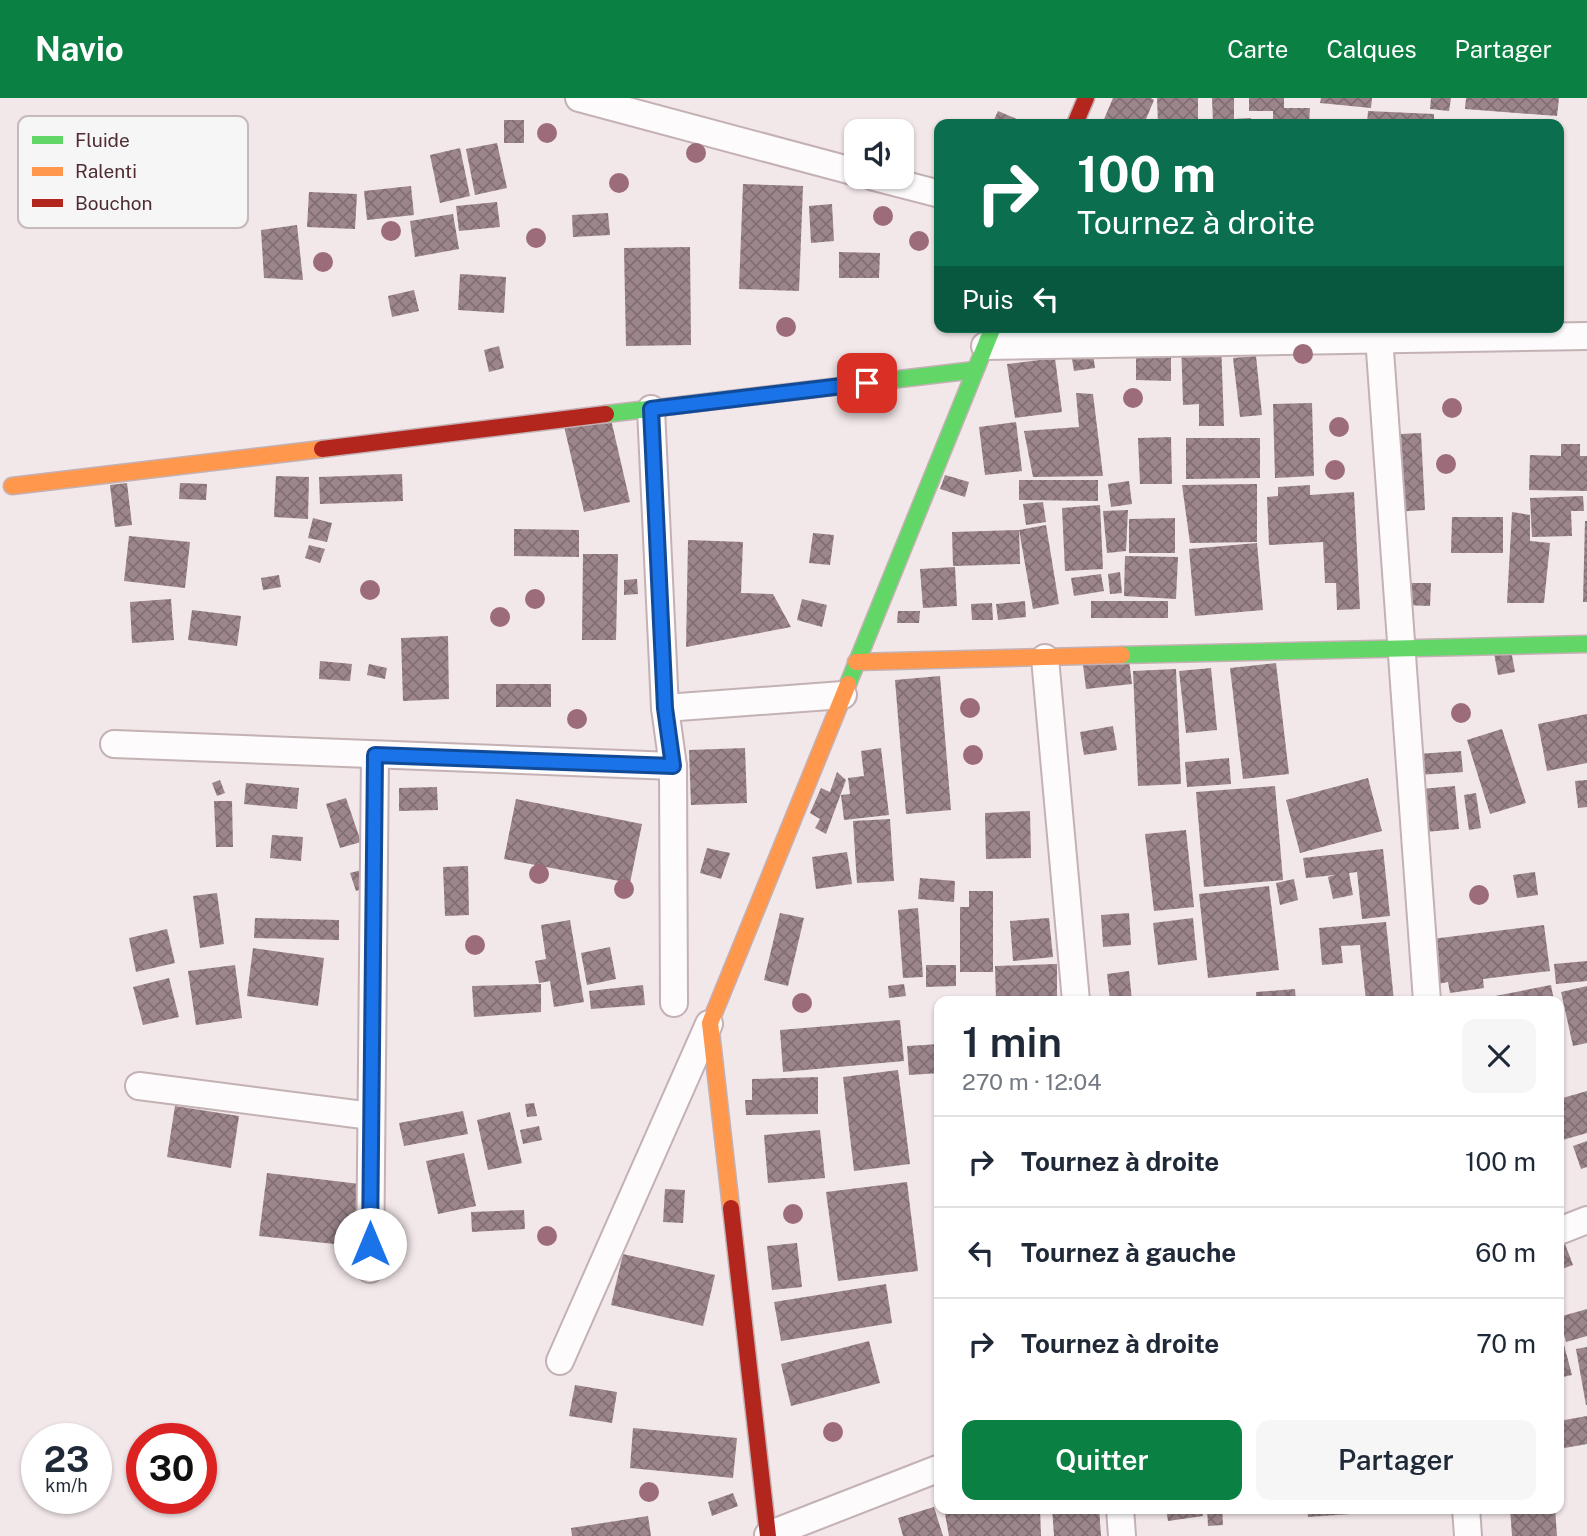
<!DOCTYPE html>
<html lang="fr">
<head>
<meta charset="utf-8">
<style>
	:root { --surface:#fff; --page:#f6f6f7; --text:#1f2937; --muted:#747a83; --line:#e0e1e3; --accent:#0b8043 }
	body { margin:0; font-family:"Public Sans",sans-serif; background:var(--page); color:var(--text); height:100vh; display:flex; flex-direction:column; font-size:26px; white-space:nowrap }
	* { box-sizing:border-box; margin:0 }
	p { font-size:23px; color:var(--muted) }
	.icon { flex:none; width:38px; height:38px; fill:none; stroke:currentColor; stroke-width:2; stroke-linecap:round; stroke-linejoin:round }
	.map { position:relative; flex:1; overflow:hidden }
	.drawer { position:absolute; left:934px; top:898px; width:630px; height:518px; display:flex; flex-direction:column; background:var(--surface); border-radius:14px; box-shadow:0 2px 5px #0004 }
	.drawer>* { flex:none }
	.guide { position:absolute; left:934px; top:21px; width:630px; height:214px; border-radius:14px; box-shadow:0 2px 5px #0004; background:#0b6e4f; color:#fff; overflow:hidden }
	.fabs { position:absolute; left:844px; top:21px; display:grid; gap:14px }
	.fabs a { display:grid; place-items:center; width:70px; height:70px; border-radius:14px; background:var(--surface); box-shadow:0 2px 5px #0004; font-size:35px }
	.speed { position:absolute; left:21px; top:1325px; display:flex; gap:14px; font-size:35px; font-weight:700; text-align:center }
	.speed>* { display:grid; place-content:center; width:91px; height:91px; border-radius:50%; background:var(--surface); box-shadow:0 2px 5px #0004; line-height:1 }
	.speed small { font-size:18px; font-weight:400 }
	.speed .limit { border:10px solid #d22; background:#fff; color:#111 }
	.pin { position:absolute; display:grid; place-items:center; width:60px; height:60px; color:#fff; margin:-30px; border-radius:14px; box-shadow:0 4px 10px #0006 }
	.me { position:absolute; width:77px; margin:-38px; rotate:0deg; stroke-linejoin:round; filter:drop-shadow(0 0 5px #0008) }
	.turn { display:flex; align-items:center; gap:24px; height:147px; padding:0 28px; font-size:32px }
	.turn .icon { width:91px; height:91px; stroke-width:2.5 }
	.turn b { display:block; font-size:49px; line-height:60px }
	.then { display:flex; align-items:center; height:66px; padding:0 28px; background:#0003; gap:14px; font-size:26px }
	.round { display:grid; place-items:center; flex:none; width:74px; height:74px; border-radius:14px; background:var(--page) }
	.head { display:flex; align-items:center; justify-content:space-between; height:119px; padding:0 28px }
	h1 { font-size:42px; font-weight:600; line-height:52px }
	.button { display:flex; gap:14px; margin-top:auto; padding:14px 28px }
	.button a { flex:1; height:80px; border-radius:14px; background:var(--accent); color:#fff; font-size:28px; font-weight:600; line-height:80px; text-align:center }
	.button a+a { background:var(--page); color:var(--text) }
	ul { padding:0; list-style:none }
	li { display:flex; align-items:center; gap:21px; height:91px; padding:0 28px; border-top:2px solid var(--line) }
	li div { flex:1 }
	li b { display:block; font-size:26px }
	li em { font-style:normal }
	header { display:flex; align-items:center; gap:42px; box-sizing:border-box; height:98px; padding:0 35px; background:var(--accent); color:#fff }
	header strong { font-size:33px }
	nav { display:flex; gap:38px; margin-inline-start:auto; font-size:24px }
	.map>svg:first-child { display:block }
</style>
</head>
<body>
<header>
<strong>Navio</strong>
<nav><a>Carte</a><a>Calques</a><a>Partager</a></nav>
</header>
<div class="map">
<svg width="1587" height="1438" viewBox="0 0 1587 1438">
	<defs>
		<pattern id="building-cross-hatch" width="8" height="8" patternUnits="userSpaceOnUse" patternTransform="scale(1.75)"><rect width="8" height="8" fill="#9c868c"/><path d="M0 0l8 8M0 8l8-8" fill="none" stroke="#816e73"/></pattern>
	</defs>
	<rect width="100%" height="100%" fill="#f2e7e9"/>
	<g fill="url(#building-cross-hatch)">
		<path d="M1113 0H1151L1154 2 1144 26H1102Z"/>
		<path d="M1157 0H1198V26H1158Z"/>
		<path d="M1212 0H1234V21L1251 20V26H1213Z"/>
		<path d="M1249 0H1284V10H1310L1309 26H1273V13H1249Z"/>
		<path d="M1321 0H1372L1371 10 1320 5Z"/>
		<path d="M1431 0H1451L1449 13 1430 11Z"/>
		<path d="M1466 0H1559L1557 18 1465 11Z"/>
		<path d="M998 13 1029 26H992Z"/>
		<path d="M1368 13 1434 16V26H1367Z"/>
		<rect x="504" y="22" width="20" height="23"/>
		<path d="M497 45 507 90 475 97 466 51Z"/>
		<path d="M460 50 470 98 440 105 430 57Z"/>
		<path d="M743 86 803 88 799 193 739 191Z"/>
		<path d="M411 88 414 117 367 122 364 93Z"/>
		<path d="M309 94 357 96 355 131 307 129Z"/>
		<path d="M497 104 500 129 459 133 456 108Z"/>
		<path d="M832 106 834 143 811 145 809 108Z"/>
		<path d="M608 115 610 137 573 139 572 117Z"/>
		<path d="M453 116 459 151 415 159 410 123Z"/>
		<path d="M297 127 303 182 264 180 261 132Z"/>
		<path d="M690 149 691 247 626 248 624 150Z"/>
		<path d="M839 154 880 155 879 180H839Z"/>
		<path d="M460 176 506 179 504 215 458 212Z"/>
		<path d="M414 192 419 213 392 219 388 198Z"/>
		<path d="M1091 241 1095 270 1074 273 1069 244Z"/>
		<path d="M1221 242 1224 328H1199V306L1183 307 1181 243Z"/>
		<path d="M1136 244 1171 245V283L1136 282Z"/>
		<path d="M499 248 504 270 489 274 484 252Z"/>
		<path d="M1256 258 1262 317 1240 319 1233 260Z"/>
		<path d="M1055 260 1062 314 1015 320 1007 266Z"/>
		<path d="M1076 295 1093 296 1103 378 1033 379 1024 333 1079 329Z"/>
		<path d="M1312 305 1314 378 1275 380 1273 306Z"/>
		<path d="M610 317 630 404 584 414 564 328Z"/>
		<path d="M1016 324 1022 373 985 377 979 329Z"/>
		<path d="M1421 335 1425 412 1393 414 1390 353H1401V336Z"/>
		<path d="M1171 339 1172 386H1140L1138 340Z"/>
		<path d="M1186 340H1260V380L1186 381Z"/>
		<path d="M1561 346H1580V358H1587V393L1529 392 1530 357 1561 358Z"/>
		<path d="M402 376 403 403 320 406 319 379Z"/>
		<path d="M945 377 969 384 965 399 940 391Z"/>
		<path d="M276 378 309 379 308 421 274 419Z"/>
		<path d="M1019 382H1098V403L1019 402Z"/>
		<path d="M1129 383 1132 406 1111 409 1108 386Z"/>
		<path d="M127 385 132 427 115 429 110 387Z"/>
		<path d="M180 385 207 386 206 402 179 401Z"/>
		<path d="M1257 386V444L1190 445 1182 387Z"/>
		<path d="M1310 387V397L1354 394 1360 511 1337 512 1336 485H1325L1323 444 1269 447 1267 399 1278 398V389Z"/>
		<path d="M1583 398 1584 413H1571L1572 438 1532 439 1530 400Z"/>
		<path d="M1043 404 1046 424 1026 427 1023 406Z"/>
		<path d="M1100 407 1103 471 1065 473 1062 410Z"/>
		<path d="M1128 412 1126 453 1107 455 1103 413Z"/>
		<path d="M1512 414 1530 417V443L1550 445 1544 505H1507Z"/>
		<path d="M1452 419H1503V455H1451Z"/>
		<path d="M313 420 332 425 327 444 308 440Z"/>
		<path d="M1175 420V455H1129V421Z"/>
		<path d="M1585 423H1587V504H1583Z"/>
		<path d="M1046 427 1059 506 1033 511 1019 432Z"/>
		<path d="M514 431 579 432V459L514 458Z"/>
		<path d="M1019 432 1020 466 953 468 952 434Z"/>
		<path d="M813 435 834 437 830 467 809 465Z"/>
		<path d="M129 438 190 444 185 490 124 483Z"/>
		<path d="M688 442 743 444 741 495 773 496 791 529 686 549Z"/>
		<path d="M1257 445 1263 512 1195 518 1189 451Z"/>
		<path d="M309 447 325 451 320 465 305 460Z"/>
		<path d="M583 456H618L616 542H582Z"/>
		<path d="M1125 458 1178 459 1176 501 1124 498Z"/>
		<path d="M955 469 957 508 923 510 920 471Z"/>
		<path d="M1120 474 1122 495 1110 496 1108 476Z"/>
		<path d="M1101 476 1104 493 1074 498 1071 480Z"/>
		<path d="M279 477 281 489 263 492 261 480Z"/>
		<path d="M637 481 638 496 624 497V482Z"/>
		<path d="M1404 485H1431L1430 508 1404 507Z"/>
		<path d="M171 501 174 542 132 545 130 504Z"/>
		<path d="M802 501 827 507 822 529 797 522Z"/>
		<path d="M1025 503 1026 519 998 522 996 506Z"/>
		<rect x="1091" y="503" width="77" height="17"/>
		<path d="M992 505 993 522H972L971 506Z"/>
		<path d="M192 512 241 518 237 548 188 542Z"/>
		<path d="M898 513H920L919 525H897Z"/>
		<path d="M448 538 449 601 403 603 401 540Z"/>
		<path d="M1511 552 1515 574 1498 577 1494 555Z"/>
		<path d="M1129 562 1132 586 1086 591 1083 567Z"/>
		<path d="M320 563 352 566 350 583 319 581Z"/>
		<path d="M1276 565 1289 676 1243 681 1230 570Z"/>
		<path d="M369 566 387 570 385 581 367 577Z"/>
		<path d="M1211 570 1217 632 1186 635 1179 573Z"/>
		<path d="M1176 571 1181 686 1138 688 1133 573Z"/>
		<path d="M940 578 951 712 906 716 895 582Z"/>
		<rect x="496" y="586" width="55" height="23"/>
		<path d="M1587 616V665L1547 673 1538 626Z"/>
		<path d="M1113 628 1117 652 1084 657 1080 634Z"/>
		<path d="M1502 631 1526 705 1490 716 1467 642Z"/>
		<path d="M745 650 747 705 691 707 689 652Z"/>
		<path d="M881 650 889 717 844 722 841 697 850 696 848 680 864 678 861 653Z"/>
		<path d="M1461 653 1463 674 1419 677 1418 656Z"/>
		<path d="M1229 660 1231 686 1187 689 1185 664Z"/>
		<path d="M837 674 846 682 826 736 815 730 820 721 810 715 821 690 830 694Z"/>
		<path d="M1368 680 1382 733 1300 755 1286 702Z"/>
		<path d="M220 682 225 695 217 698 212 685Z"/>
		<path d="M1587 682V709L1578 710 1575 683Z"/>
		<path d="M246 685 299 690 297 711 244 706Z"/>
		<path d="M1275 688 1283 782 1204 789 1196 694Z"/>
		<path d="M1455 688 1459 731 1425 734 1421 691Z"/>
		<path d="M437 689 438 712 399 713V690Z"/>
		<path d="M1476 695 1481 730 1469 732 1464 697Z"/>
		<path d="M346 700 361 744 340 750 326 706Z"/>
		<path d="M516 701 642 726 630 785 504 761Z"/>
		<path d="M214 703H232L233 749H216Z"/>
		<path d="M1030 713 1031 760 986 761 985 715Z"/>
		<path d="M890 721 894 783 857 785 853 723Z"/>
		<path d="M1186 732 1194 809 1154 813 1145 736Z"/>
		<path d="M272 737 303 739 301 763 270 760Z"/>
		<path d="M707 750 730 755 721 781 700 775Z"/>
		<path d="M1383 751 1390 818 1362 821 1357 774 1349 775 1353 797 1333 801 1328 779 1335 777 1306 780 1303 760Z"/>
		<path d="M847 754 852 786 816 791 812 759Z"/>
		<path d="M468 768 469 817 445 818 443 769Z"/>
		<path d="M365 771 370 788 356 793 350 775Z"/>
		<path d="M1535 774 1538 797 1517 800 1513 777Z"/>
		<path d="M920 780 955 783 954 804 918 801Z"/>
		<path d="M1294 781 1298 802 1280 807 1276 785Z"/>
		<path d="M1269 788 1279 872 1208 880 1199 796Z"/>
		<path d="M969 793H993V874H960V809H969Z"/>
		<path d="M217 795 224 846 200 850 193 798Z"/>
		<path d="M918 810 923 879 903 880 898 812Z"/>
		<path d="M780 815 804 820 788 888 764 882Z"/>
		<path d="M1129 815 1131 847 1103 849 1101 817Z"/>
		<path d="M255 820 339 822V842L254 840Z"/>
		<path d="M1049 820 1053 859 1013 863 1010 823Z"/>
		<path d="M1193 820 1197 862 1158 867 1153 825Z"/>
		<path d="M570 822 584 904 554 909 550 883 539 885 535 863 546 861 541 827Z"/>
		<path d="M1386 824 1394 903H1366L1360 847 1341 848 1343 865 1322 867 1319 830Z"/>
		<path d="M1544 827 1550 873 1483 881 1484 890 1450 895 1448 884 1438 886 1432 841Z"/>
		<path d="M167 831 175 865 136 874 129 840Z"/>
		<path d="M610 849 616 881 587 887 581 855Z"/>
		<path d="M253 850 324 860 318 908 247 898Z"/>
		<path d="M1587 863V883L1556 886 1554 866Z"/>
		<path d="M1057 866V899L996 901 995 868Z"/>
		<path d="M235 867 242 920 196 927 188 873Z"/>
		<path d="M926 867H956V888L926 889Z"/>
		<path d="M1129 873 1132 903H1110L1107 876Z"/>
		<path d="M169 880 179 919 143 927 133 889Z"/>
		<path d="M541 886V914L474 919 472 888Z"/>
		<path d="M904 886 906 898 889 900 888 888Z"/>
		<path d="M643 887 645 907 591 911 589 893Z"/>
		<path d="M1551 887 1554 903H1475V902Z"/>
		<path d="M1587 888V945L1573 948 1561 894Z"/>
		<path d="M1295 891 1296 903H1256V894Z"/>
		<path d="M900 922 904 963 783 974 780 932Z"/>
		<path d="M940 946V975L909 977 907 948Z"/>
		<path d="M898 972 910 1066 854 1073 843 979Z"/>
		<path d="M818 979V1016L746 1017 745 1002H752V981Z"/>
		<path d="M1587 993V1035L1559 1043V1001Z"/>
		<path d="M534 1005 537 1018 527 1019 525 1006Z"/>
		<path d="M175 1008 239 1018 231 1070 167 1059Z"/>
		<path d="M463 1013 468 1036 404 1048 399 1025Z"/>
		<path d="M510 1014 522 1065 488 1072 477 1022Z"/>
		<path d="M539 1028 542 1042 523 1046 520 1032Z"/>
		<path d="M820 1032 825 1080 768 1085 764 1037Z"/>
		<path d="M1587 1043V1069L1581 1071 1573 1048Z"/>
		<path d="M464 1055 476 1108 438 1116 426 1063Z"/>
		<path d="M267 1075 360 1086 353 1148 259 1138Z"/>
		<path d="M907 1084 918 1173 838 1183 826 1094Z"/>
		<path d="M665 1091 685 1092 683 1125 663 1124Z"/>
		<path d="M524 1112 525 1131 472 1134 471 1114Z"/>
		<path d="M1559 1130 1573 1167 1559 1172Z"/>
		<path d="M797 1145 802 1189 772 1192 767 1148Z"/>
		<path d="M623 1156 715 1177 703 1228 611 1207Z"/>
		<path d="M886 1186 892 1225 781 1243 774 1204Z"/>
		<path d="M1587 1211V1238L1566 1244 1559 1219Z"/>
		<path d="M869 1243 880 1285 791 1308 781 1266Z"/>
		<path d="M1564 1247 1572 1277 1559 1280V1248Z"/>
		<path d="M1587 1249V1307H1586L1576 1251Z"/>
		<path d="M575 1287 617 1294 612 1325 569 1318Z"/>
		<path d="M1587 1318V1346L1559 1351V1323Z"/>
		<path d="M633 1330 737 1340 733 1380 630 1370Z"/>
		<path d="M733 1395 738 1408 712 1418 708 1404Z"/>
		<path d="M934 1409 943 1438H903L898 1420Z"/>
		<path d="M944 1410H1040L1041 1438H949Z"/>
		<path d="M1052 1410H1099L1101 1438H1054Z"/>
		<path d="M1166 1410H1202L1203 1418 1168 1423Z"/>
		<path d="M1207 1410H1222L1223 1427 1208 1428Z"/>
		<path d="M1307 1410H1393V1413L1308 1419Z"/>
		<path d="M1510 1410H1555L1557 1438H1512Z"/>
		<path d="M648 1418 651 1438H572L571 1430Z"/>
	</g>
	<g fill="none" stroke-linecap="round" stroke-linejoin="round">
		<defs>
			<g id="street">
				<path d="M579 0 856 74"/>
				<path d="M874 79 940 96"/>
				<path d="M1379 239 1427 903"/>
				<path d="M985 248 1587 238"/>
				<path d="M651 311 665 610 673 668 674 905"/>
				<path d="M1045 560 1076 903"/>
				<path d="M665 610 843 597"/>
				<path d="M114 646 673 668"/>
				<path d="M139 988 371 1018"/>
				<path d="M1559 1133 1587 1122"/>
				<path d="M370 1171 375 657"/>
				<path d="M560 1263 709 926"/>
				<path d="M1120 1410 1122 1438"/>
				<path d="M1466 1410 1468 1438"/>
				<path d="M768 1437 940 1370"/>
			</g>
			<g id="fast">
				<path d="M606 316 975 272"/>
				<path d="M1122 557 1587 546"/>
				<path d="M848 586 993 229"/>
			</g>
			<g id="slow">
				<path d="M12 388 322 351"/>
				<path d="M856 564 1122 557"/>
				<path d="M731 1110 710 925 848 586"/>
			</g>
			<g id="jam">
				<path d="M1075 26 1086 0"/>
				<path d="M322 351 606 316"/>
				<path d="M731 1110 768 1438"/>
			</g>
		</defs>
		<use href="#street" stroke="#c4b1b4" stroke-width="30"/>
		<use href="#fast" stroke="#c4b1b4" stroke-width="19"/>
		<use href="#slow" stroke="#c4b1b4" stroke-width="19"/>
		<use href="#jam" stroke="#c4b1b4" stroke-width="19"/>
		<use href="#street" stroke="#fdfbfc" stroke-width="26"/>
		<use href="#fast" stroke="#63d668" stroke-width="16"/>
		<use href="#slow" stroke="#ff974d" stroke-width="16"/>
		<use href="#jam" stroke="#b3261e" stroke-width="16"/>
	</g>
	<g fill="#9c6c7a">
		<circle cx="547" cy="35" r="10"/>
		<circle cx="696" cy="55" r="10"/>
		<circle cx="619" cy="85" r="10"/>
		<circle cx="883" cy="118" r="10"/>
		<circle cx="391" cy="133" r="10"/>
		<circle cx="536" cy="140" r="10"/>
		<circle cx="919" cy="143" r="10"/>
		<circle cx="323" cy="164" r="10"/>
		<circle cx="786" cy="229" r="10"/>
		<circle cx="1303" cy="256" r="10"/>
		<circle cx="1133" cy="300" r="10"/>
		<circle cx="1452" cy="310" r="10"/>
		<circle cx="1339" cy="329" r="10"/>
		<circle cx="1446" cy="366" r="10"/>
		<circle cx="1335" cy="372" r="10"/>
		<circle cx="370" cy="492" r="10"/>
		<circle cx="535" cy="501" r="10"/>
		<circle cx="500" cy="519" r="10"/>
		<circle cx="970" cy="610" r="10"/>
		<circle cx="1461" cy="615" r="10"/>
		<circle cx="577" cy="621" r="10"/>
		<circle cx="973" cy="657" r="10"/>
		<circle cx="539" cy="776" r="10"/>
		<circle cx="624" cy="791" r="10"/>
		<circle cx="1479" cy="797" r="10"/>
		<circle cx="475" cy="847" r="10"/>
		<circle cx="802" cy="905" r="10"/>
		<circle cx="793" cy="1116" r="10"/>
		<circle cx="547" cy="1138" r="10"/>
		<circle cx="833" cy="1334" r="10"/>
		<circle cx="649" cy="1394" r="10"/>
	</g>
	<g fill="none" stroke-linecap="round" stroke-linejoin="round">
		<defs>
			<path id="route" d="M370 1146 375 657 673 668 665 610 651 311 867 285"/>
		</defs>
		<use href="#route" stroke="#114b97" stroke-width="18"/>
		<use href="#route" stroke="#1a73e8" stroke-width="12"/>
	</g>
	<rect x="18" y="18" width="230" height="112" rx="10" fill="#f6f6f6" stroke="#c4b9bb" stroke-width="2"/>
	<rect x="32" y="38" width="31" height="8" fill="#63d668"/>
	<rect x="32" y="69" width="31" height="9" fill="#ff974d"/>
	<rect x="32" y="101" width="31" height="8" fill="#b3261e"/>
	<g font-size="19" fill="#4e2c32">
		<text x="75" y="49">Fluide</text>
		<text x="75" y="80">Ralenti</text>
		<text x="75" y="112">Bouchon</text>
	</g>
</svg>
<div class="fabs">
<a><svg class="icon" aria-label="sound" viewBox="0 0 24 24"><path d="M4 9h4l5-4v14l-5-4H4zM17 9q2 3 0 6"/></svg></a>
</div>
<div class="speed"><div>23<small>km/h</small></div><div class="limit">30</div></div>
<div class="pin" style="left:867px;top:285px;background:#d93025"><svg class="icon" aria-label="arrive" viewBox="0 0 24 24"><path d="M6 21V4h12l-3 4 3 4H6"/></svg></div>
<svg class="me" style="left:370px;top:1146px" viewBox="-20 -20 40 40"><circle r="19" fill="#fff"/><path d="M0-13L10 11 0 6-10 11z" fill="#1a73e8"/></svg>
<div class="guide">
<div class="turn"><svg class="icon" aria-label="right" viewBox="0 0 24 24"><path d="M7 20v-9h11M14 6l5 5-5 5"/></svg><div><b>100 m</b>Tournez à droite</div></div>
<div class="then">Puis<svg class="icon" aria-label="left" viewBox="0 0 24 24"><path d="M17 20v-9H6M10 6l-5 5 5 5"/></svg></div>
</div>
<section class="drawer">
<div class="head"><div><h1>1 min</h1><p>270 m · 12:04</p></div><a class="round"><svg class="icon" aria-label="close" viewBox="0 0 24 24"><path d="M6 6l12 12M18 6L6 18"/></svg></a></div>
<ul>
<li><svg class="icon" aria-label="right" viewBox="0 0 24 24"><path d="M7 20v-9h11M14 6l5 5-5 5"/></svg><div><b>Tournez à droite</b></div><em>100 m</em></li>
<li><svg class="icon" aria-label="left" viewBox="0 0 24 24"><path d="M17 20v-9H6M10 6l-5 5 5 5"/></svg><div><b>Tournez à gauche</b></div><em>60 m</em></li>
<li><svg class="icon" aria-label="right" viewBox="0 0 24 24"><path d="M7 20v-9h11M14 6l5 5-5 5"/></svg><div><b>Tournez à droite</b></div><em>70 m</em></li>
</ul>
<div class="button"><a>Quitter</a><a>Partager</a></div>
</section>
</div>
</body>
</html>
